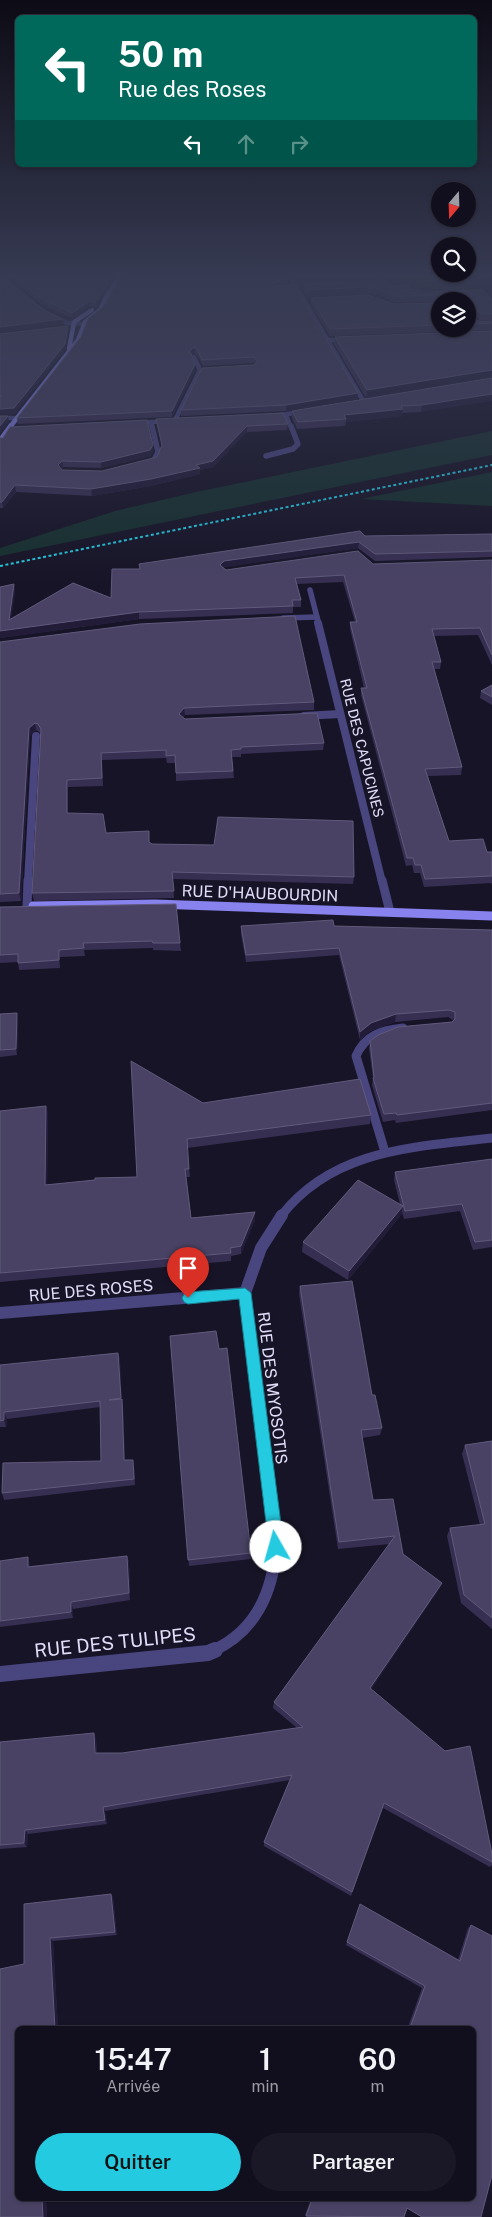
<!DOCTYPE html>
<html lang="fr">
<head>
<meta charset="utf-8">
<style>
	:root { --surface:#110f1d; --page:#1a1826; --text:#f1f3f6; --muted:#9c9ca4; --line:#302f3b; --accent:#24cae0 }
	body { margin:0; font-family:"Public Sans",sans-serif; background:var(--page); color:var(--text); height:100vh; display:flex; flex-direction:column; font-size:19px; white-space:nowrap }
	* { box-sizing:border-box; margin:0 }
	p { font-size:16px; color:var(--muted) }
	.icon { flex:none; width:28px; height:28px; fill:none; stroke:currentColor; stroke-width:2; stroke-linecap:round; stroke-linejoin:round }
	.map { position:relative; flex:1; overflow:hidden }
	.panel { position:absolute; left:15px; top:2026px; width:461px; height:175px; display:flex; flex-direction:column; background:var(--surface); border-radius:8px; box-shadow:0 1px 4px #0004,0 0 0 1px var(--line) }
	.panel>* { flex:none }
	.banner { position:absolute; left:15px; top:15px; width:462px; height:152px; border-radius:8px; box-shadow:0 1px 4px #0004,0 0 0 1px var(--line); background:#00695c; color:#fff; overflow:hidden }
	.needle { width:32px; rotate:199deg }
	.controls { position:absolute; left:431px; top:182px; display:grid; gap:10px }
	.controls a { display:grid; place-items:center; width:45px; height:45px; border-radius:50%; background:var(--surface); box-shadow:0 1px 4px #0004,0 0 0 1px var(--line); font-size:25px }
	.pin { position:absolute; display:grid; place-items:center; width:42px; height:42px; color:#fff; margin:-51px -21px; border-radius:50% 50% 50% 0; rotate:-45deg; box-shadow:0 0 5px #0007 }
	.pin .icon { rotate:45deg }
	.me { position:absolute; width:55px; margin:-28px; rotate:353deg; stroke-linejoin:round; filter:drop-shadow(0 0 4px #0008) }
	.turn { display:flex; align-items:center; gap:18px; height:105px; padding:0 20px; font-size:22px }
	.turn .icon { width:65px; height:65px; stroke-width:2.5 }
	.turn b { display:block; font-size:35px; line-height:42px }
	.lanes { display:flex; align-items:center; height:48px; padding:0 20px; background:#0003; justify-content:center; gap:25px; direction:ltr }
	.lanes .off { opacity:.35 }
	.eta { display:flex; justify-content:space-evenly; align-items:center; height:85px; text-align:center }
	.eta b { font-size:30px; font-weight:600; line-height:35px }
	.primary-button { display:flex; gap:10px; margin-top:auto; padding:10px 20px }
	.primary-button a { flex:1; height:58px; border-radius:30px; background:var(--accent); color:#111; font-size:20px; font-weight:600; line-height:58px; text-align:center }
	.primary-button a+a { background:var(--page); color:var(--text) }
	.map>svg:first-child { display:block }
</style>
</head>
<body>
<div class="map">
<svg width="492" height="2217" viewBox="0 0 492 2217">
	<rect width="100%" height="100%" fill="#171427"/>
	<g fill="#17302f">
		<path d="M364 275H437L448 283 492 293 453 291Z"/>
		<path d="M492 431V455L0 556V548L115 511 196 492Z"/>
		<path d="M492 472V506L361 499Z"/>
	</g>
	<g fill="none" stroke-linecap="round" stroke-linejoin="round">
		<path stroke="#48457f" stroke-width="9" d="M385 1152 356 1056C365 1035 382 1030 403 1028"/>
		<g stroke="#48457f" stroke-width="4.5">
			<path d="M0 275 41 310"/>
			<path d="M292 280 364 402"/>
			<path d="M53 318 68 323 84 324"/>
			<path d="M327 340H346"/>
			<path d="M286 415 291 427"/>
			<path d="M271 416 304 412"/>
			<path d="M0 418H18"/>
			<path d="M175 420 200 370 194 357"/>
			<path d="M151 422 152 427"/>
			<path d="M136 423 169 421"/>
		</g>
		<g stroke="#48457f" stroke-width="5.5">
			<path d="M266 456 293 449 298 444 291 426"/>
			<path d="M146 463 154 460 158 452 152 426"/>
			<path d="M310 590 319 625"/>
			<path d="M283 618 317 617"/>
		</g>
		<g stroke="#48457f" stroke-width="8">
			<path d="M318 623 382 882"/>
			<path d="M304 716 340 714"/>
			<path d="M28 882 36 736"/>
		</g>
		<g stroke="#48457f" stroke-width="9">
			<path d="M382 880 390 912"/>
			<path d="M27 907 28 880"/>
			<path d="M281 1216C333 1149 414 1147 492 1138"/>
		</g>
		<g stroke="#48457f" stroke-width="12">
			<path d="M0 1313 245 1293"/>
			<path d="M212 1651C255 1632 273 1592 276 1547L245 1293 261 1248 282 1215"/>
		</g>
		<path stroke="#48457f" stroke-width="16" d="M0 1674 208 1653 215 1650"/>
		<g stroke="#8782ed" stroke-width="4.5">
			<path d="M105 299 121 275"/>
			<path d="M69 349 74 322 92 310"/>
			<path d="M10 427 78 340 85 322 100 310 108 294"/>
		</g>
		<path stroke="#8782ed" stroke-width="5.5" d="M0 441 11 426"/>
		<path stroke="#8782ed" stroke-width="9" d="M33 906 155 904 492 916"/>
		<path stroke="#24cae0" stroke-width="2" stroke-dasharray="3 2.5" stroke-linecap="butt" d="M0 566 492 465"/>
	</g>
	<g fill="#372f52">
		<path d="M6 275H116L97 307 90 306 73 318 41 304Z"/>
		<path d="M289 277V282L280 286 358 393V399L286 411 181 416V410L255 364 254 363 203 366 197 355 194 353 192 355 195 364V370L172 417 18 424 17 418 81 337 103 307Z"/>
		<path d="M303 284 389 286 424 292 492 299V321L480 320 470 309 468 301 394 302 377 294 367 293 307 297 303 290Z"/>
		<path d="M311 298 394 304 440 303V329H468V311L478 321 492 322V330L330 336 311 305Z"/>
		<path d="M492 331V377L366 398 334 344 335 337Z"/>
		<path d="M492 378 421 412 402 413V416L346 422 345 426 297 429 292 418V411Z"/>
		<path d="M156 419 288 424 287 430 247 432 213 467 200 470V474L151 486 92 496 16 492 3 508H0V438L153 451 151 456 101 468 63 467 61 469 62 470 102 471 157 457 162 447 157 425Z"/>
		<path d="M492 534V557L375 561 358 548 224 567V568L226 570 492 560V665L478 635 434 636 441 662 440 669H434L462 767 461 775 428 776 449 841 487 852H492V885L491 883 424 887 420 873H414L412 865 406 866 361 695V688H364L350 629V622H355L343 582 297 584 301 600V607H293V613L139 619 0 638V587L14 584 15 591 11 619 111 598 140 569 365 536Z"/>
		<path d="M0 642 314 702V710L185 715 183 718 185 719 324 743 323 750 241 754V757H232L234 778 176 781V763H167L166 758 102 760 103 786 68 787V813L106 833 149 842 152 844 354 877 353 884 173 879 174 898 34 901 32 893 40 733 39 732 36 730 30 736 21 901 0 902Z"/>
		<path d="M492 685V705L480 698 481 691Z"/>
		<path d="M0 907 180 943 181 951 153 950V948L84 950 85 956 60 957V968L19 970 18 962 0 963Z"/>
		<path d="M241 926H334L492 930V1110L396 1123 395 1120 383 1122 372 1085 373 1078 369 1049 370 1041 452 1022 453 1020 448 1017 395 1022 370 1031 360 1040 339 955 246 962 241 934Z"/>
		<path d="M0 1014 18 1020 17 1055 0 1057Z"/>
		<path d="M203 1103 371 1115 370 1124 187 1148 190 1177H186L191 1218 255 1212V1220L241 1254 231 1256V1261L0 1282V1111L46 1106 48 1114 47 1185 137 1177Z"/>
		<path d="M492 1159V1247L473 1250 460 1211 404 1219 402 1212 401 1215 348 1280 302 1252 303 1242 400 1204 394 1180 395 1172Z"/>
		<path d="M300 1286 372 1395 382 1428 380 1435 362 1438 373 1500 393 1499 403 1554 442 1583 439 1589 371 1689 492 1854V1865L490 1867 383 1808 351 1896 264 1846V1842L290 1780 105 1811 107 1824 28 1834 27 1847 0 1849V1742L96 1738 97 1753H122L297 1728 273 1708 274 1702 390 1544 338 1549 299 1294Z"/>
		<path d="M170 1336 219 1349 251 1553V1559L189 1566Z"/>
		<path d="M118 1353 120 1360 121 1399 123 1406 125 1460 134 1466 135 1485 4 1500 2 1493 101 1461 100 1407 7 1419 6 1427H0V1365Z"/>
		<path d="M492 1441V1629L461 1603 447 1536 450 1528 480 1525 462 1454 465 1445Z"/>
		<path d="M127 1556 129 1562 130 1600 73 1609V1618L0 1627V1561L30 1564V1566Z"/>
		<path d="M111 1894 113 1897 117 1935 53 1941 58 2029H18V2199H46L47 2217H0V1969L24 1964V1904Z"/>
		<path d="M360 1904 458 1960 468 1928 471 1925 492 1936V2175L481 2217H421L407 2208 404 2217H307L305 2215 311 2199H474V2029H411L408 2027 422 1988 346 1945Z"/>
	</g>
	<g fill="#221c39">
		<path d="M113 275H116L97 307 96 302Z"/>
		<path d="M289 277V282L266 291V286Z"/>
		<path d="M368 287 367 293 307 297V290Z"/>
		<path d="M90 301V306L73 318 72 313Z"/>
		<path d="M470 303V309L468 310V304Z"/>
		<path d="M63 319 64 324 0 333V327Z"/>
		<path d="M68 326V332L65 350 15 414 0 415V409Z"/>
		<path d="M194 347V353L190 357V351Z"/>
		<path d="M195 364V370L172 417V411Z"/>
		<path d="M492 370 491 377 366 398 367 390Z"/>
		<path d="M358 393V399L286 411V405Z"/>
		<path d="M492 394V401L421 412 422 405Z"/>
		<path d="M403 409 402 416 346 422V419L344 415Z"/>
		<path d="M8 416 9 422 0 433V426Z"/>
		<path d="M247 426V432L213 467 200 470V474L151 486 92 496 91 489 196 465Z"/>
		<path d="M153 445V451L151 456 101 468V462Z"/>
		<path d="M62 461 63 467 58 471V465Z"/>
		<path d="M15 485 16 492 3 508 2 502Z"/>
		<path d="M359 542 358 548 224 567 220 572V565L224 561Z"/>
		<path d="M14 584 15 591 10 627 9 620Z"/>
		<path d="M139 612V619L0 638V631Z"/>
		<path d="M184 708 185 715 179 722V714Z"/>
		<path d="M35 723 36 730 30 736 21 901 19 893 29 728Z"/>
		<path d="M67 780 68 787V820L67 813Z"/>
		<path d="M59 950 60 957V968L59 960Z"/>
		<path d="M17 1013 18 1020 17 1055 16 1049Z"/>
		<path d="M396 1014 395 1022 370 1031 360 1040V1032L371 1023Z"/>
		<path d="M46 1106 48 1114 47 1193 45 1185Z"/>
		<path d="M403 1206 401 1215 348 1280 349 1271Z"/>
		<path d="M255 1212V1220L241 1254V1246Z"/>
		<path d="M118 1353 120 1360 122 1405 121 1398Z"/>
		<path d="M122 1399 123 1406 125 1467 124 1460Z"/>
		<path d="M4 1412 7 1419 6 1427 4 1420Z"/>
		<path d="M127 1556 129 1562 130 1600 129 1593Z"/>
		<path d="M28 1557 30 1564V1573L28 1567Z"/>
		<path d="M442 1583 439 1589 368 1694 370 1688Z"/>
		<path d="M71 1602 73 1609V1618L71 1612Z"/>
		<path d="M94 1733 96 1738 97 1758 95 1753Z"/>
		<path d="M103 1807 105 1811 107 1824 105 1820Z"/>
		<path d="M25 1830 28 1834 27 1847 24 1843Z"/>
		<path d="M111 1894 113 1897 117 1935 115 1932Z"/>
		<path d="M50 1938 53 1941 58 2029H55Z"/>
		<path d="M42 2199H46L47 2217H43Z"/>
	</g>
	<g fill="#494264" stroke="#615a7b">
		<path d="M12 275H113L96 302 90 301 72 313 40 298Z"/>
		<path d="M122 275H288L289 277 266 286 294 285 358 393 286 405 181 410 202 368 254 365 258 362 254 357 202 360 197 349 194 347 190 351 195 364 172 411 17 418 81 337 88 319 103 307Z"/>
		<path d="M0 276 25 298 46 311 63 319 0 327Z"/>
		<path d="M384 280 389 286 408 285 413 290H422L424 292 482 290 492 299V314H481L470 303 468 304V301H442L445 298 441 295 394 296 378 288 368 287 307 290 303 284Z"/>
		<path d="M367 295 394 304 440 303V325L330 329 311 298Z"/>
		<path d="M468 311 478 321 492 322V323L468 324Z"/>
		<path d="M68 326 65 344 14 408 0 409V397L2 396H0V334Z"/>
		<path d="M492 331V370L367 390 335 337Z"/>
		<path d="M492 378V394L422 405 401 406 403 409 344 415 346 419 298 422 292 411Z"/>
		<path d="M283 413 288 424 247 426 213 461 196 465 200 468 151 479 91 489 15 485 2 502H0V438H3L10 427 147 420 153 445 150 450 101 462 62 461 58 465 62 470 102 471 157 457 162 445 156 419Z"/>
		<path d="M0 416H8L0 426Z"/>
		<path d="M360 531 365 536 492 534V551L375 554 359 542 224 561 220 565 226 570 358 551 373 564 492 560V655L480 628 432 629 441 662H432L462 767 425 769 449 841 483 839 487 852H492V876L425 879 421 865H415L413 858H407L361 688H367L350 622H357L344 575 295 578 301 600H292L293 606 139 612 0 631V587L14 584 9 620 73 583 111 598 112 569H140L139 564Z"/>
		<path d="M295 616 314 702 184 708 179 714 185 719 317 713 324 743 241 747V749L231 750 233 771 176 773 175 755 166 756V750L101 753 102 778 67 780V813L103 814 106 833 149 831V842L152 844 214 845 218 817 353 821 354 877 172 872 174 891 32 893 41 729 38 724 35 723 29 728 19 893 0 894V642L140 624Z"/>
		<path d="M492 685V697L481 691Z"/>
		<path d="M176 904 180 943H153L152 941 83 943 84 948 59 950V960L18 963V954L0 955V907Z"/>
		<path d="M333 920 334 926 492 930V1103L397 1115 396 1113 384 1114 373 1078 374 1077 370 1041 378 1035 398 1027 452 1022 455 1019V1012L449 1010 396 1014 371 1023 360 1032 339 948 246 955 241 926Z"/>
		<path d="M17 1013 16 1049 0 1050V1014Z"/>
		<path d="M131 1061 203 1103 360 1079 371 1115 187 1139 189 1169H185L191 1218 255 1212 241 1246 230 1248 231 1253 0 1273V1111L46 1106 45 1185 95 1180V1178L137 1177Z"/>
		<path d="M492 1159V1240L475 1242 462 1204 405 1211 395 1172Z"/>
		<path d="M358 1180 403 1206 349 1271 303 1242Z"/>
		<path d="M352 1281 372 1395H375L382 1428 361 1430 373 1500 393 1499 403 1554 442 1583 370 1688 445 1751 470 1746 492 1854V1862L384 1803 352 1892 264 1842 292 1775 103 1807 105 1820 25 1830 24 1843 0 1845V1742L94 1733 95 1753H122L303 1727 274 1702 395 1536 339 1542 336 1523 300 1286Z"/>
		<path d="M216 1331 219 1349 227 1348 251 1553 188 1560 170 1336Z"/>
		<path d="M118 1353 121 1398 109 1400 122 1399 124 1460H133L134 1479 2 1493 3 1463 101 1461 100 1401 4 1412V1420L0 1421V1365Z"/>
		<path d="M492 1441V1618L464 1595 450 1528 485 1524 465 1445Z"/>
		<path d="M127 1556 129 1593 71 1602V1612L0 1621V1561L28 1557V1567Z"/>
		<path d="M111 1894 115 1932 50 1938 55 2029H18V2199H42L43 2217H0V1969L24 1964V1904Z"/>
		<path d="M360 1904 460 1961 471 1925 492 1936V2175L481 2217H422L407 2208 404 2217 306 2216 312 2199H474V2029H416L411 2025 425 1986 347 1942Z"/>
	</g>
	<linearGradient id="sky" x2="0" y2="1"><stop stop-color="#0d0b15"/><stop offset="0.47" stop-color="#363a52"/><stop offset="1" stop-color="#363a52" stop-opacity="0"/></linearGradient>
	<rect width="492" height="585" fill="url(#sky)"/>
	<path fill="#24cae0" stroke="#178392" d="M245 1288 251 1293 284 1547 281 1552 276 1555 271 1552 269 1547 239 1299 188 1304 184 1302 182 1298 184 1294 188 1292Z"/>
	<g text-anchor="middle" stroke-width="5" stroke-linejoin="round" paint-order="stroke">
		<g font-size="14" fill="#e2defa" stroke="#171427">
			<text transform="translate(362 748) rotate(76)" y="5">RUE DES CAPUCINES</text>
		</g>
		<g font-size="16" fill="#e2defa" stroke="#171427">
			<text transform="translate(260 893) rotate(2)" y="6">RUE D'HAUBOURDIN</text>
			<text transform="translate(91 1290) rotate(-5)" y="6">RUE DES ROSES</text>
			<text transform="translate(273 1388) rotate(83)" y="6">RUE DES MYOSOTIS</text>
		</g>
		<g font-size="19" fill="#e2defa" stroke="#171427">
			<text transform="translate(115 1642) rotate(-6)" y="7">RUE DES TULIPES</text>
		</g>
	</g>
</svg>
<div class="controls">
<a><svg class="needle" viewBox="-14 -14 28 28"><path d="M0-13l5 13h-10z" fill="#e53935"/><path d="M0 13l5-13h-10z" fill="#9c9ca4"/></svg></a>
<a><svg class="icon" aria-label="search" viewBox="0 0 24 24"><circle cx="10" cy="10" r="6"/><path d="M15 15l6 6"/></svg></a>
<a><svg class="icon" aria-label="layers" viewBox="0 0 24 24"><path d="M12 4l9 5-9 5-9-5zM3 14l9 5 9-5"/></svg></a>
</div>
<div class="pin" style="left:188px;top:1298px;background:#d93025"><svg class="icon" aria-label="arrive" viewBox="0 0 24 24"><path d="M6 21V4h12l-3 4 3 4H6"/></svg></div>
<svg class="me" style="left:276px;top:1547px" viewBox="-20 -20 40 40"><circle r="19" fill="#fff"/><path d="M0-13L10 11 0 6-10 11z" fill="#24cae0"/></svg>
<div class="banner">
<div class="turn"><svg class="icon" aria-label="left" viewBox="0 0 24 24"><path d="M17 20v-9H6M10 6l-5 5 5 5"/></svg><div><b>50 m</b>Rue des Roses</div></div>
<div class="lanes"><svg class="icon" aria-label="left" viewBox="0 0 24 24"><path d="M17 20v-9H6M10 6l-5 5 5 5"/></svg><svg class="icon off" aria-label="ahead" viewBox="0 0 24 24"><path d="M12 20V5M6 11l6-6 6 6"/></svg><svg class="icon off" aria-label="right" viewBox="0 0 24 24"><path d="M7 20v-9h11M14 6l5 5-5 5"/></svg></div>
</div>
<section class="panel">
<div class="eta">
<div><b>15:47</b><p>Arrivée</p></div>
<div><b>1</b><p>min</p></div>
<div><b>60</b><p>m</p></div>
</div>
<div class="primary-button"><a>Quitter</a><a>Partager</a></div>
</section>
</div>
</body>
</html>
